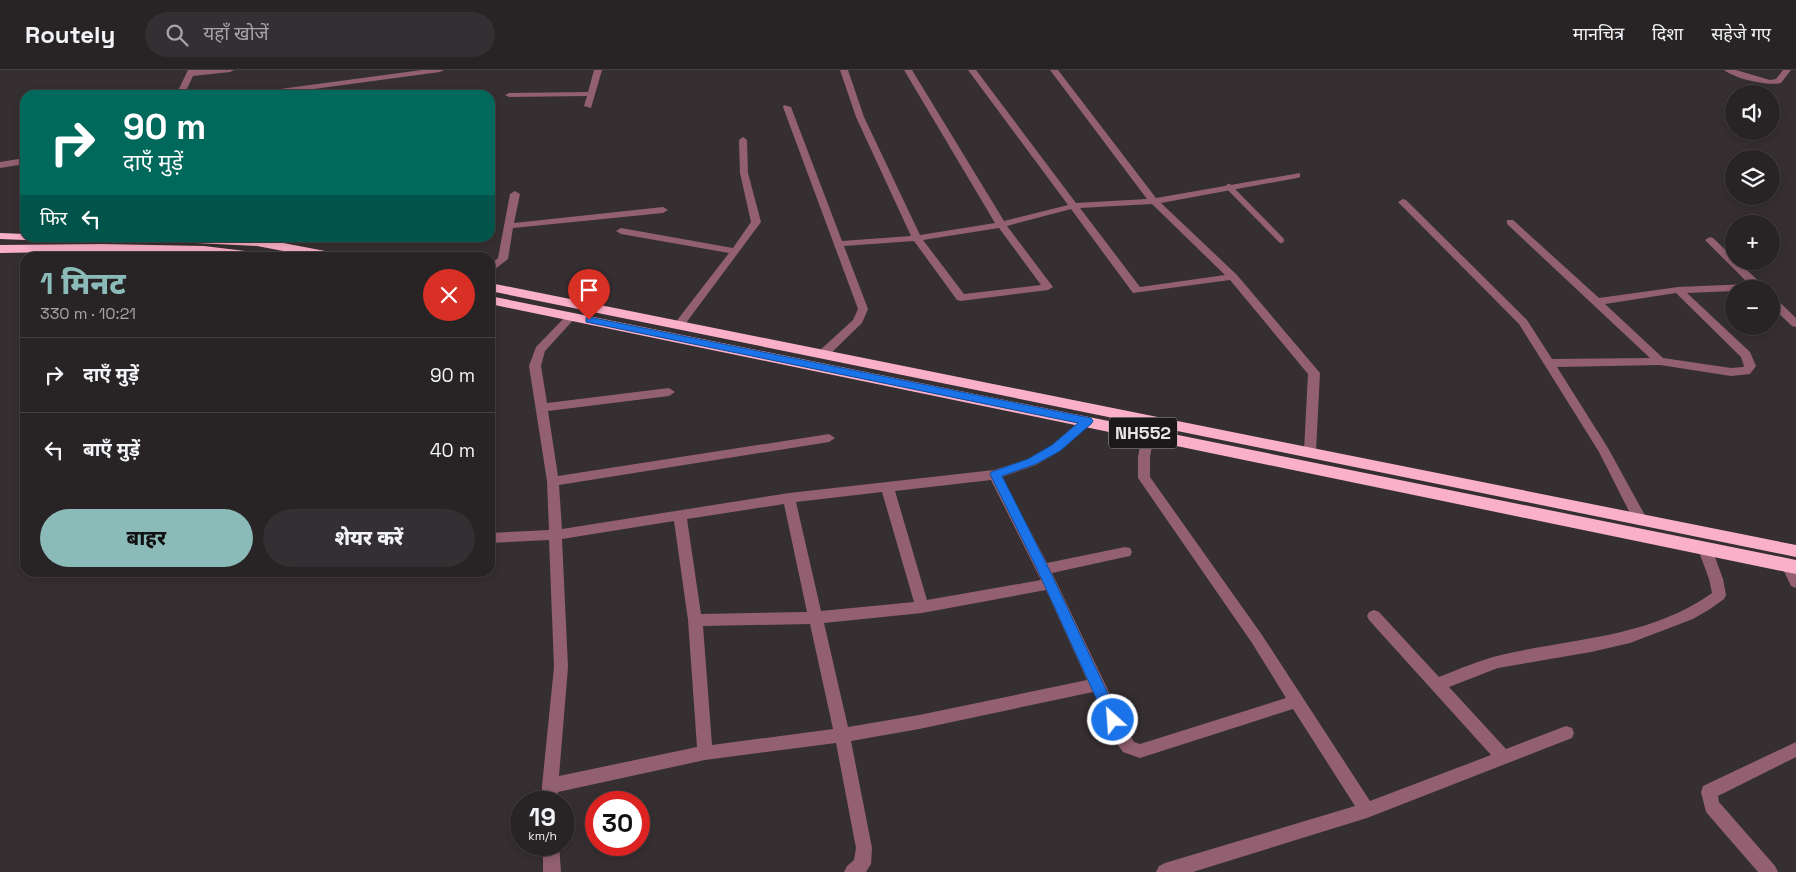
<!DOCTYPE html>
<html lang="hi">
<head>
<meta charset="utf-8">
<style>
	:root { --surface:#282325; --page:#342f32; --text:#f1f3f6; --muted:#a5a4a7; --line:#444042; --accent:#8bbbb9 }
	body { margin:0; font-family:"Space Grotesk","Noto Sans Devanagari",sans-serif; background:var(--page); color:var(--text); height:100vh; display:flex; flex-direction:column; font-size:19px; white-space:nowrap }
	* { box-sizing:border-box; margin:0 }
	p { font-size:16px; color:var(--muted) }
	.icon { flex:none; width:28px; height:28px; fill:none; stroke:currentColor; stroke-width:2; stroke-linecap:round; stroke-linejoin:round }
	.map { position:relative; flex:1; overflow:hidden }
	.details { position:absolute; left:20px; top:182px; width:475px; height:325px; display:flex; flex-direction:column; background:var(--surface); border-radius:15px; box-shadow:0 2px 8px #0003,0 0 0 1px var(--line) }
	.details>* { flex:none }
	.hud { position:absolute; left:20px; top:20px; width:475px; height:152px; border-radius:15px; box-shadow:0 2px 8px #0003,0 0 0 1px var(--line); background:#00695c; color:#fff; overflow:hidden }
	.controls { position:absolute; left:1725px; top:15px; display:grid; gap:10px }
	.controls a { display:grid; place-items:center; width:55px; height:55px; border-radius:50%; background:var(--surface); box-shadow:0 2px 8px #0003,0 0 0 1px var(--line); font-size:25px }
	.speed { position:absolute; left:510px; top:721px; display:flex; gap:10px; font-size:25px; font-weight:700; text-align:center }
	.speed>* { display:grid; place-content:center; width:65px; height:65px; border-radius:50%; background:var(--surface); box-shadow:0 2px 8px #0003,0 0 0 1px var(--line); line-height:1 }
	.speed small { font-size:12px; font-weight:400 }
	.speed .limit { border:8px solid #d22; background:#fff; color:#111 }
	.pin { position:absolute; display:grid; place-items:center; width:42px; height:42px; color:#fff; margin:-51px -21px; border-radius:50% 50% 50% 0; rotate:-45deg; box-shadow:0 0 5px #0007 }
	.pin .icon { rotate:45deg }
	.me { position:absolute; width:55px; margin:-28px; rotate:334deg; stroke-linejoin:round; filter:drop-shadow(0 0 4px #0008) }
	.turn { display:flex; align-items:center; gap:18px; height:105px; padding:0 20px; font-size:22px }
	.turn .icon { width:65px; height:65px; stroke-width:2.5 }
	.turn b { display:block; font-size:35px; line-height:42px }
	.then { display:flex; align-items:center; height:48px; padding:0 20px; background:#0003; gap:10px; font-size:19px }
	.round { display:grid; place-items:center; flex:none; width:52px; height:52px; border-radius:26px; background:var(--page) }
	.head { display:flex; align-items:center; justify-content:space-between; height:85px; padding:0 20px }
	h1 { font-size:30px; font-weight:800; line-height:38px; color:var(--accent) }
	.button { display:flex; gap:10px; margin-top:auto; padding:10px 20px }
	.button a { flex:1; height:58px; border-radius:30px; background:var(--accent); color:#111; font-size:20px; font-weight:800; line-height:58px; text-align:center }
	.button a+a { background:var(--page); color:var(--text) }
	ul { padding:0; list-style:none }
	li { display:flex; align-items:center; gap:15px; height:75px; padding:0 20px; border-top:1px solid var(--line) }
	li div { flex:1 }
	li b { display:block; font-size:19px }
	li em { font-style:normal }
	header { display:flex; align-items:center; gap:30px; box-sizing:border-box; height:70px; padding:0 25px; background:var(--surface); border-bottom:1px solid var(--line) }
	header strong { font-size:24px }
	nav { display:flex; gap:28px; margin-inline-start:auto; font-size:18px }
	.search { width:350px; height:45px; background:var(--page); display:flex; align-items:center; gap:12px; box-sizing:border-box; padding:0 18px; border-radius:28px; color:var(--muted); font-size:19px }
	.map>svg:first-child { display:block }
</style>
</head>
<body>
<header>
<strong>Routely</strong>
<div class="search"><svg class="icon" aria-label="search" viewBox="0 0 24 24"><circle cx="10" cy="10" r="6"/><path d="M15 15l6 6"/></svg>यहाँ खोजें</div>
<nav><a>मानचित्र</a><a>दिशा</a><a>सहेजे गए</a></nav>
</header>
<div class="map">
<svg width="1796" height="802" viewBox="0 0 1796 802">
	<rect width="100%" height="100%" fill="#362f31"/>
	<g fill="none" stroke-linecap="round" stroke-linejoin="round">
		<path stroke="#926071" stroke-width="6" d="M1229 117 1281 170"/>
		<g fill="#926071" fill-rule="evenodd">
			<path d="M188 0H234L230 2 193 6 184 25H176Z"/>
			<path d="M422 0H444L440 2 269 25H247L251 23Z"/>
			<path d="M594 0H602L591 38 584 36 587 26 509 27 505 25 509 23 588 22Z"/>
			<path d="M840 0H848L864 47 920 165 995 153 904 0H912L1004 151 1068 135 968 0H976L1076 133 1147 129 1050 0H1058L1156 128 1300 103V107L1297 108 1161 133 1237 205 1320 303 1316 381 1314 384H1306L1304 381 1308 304 1230 210 1133 223 1071 139 1007 156 1053 217 1048 220 961 231 957 230 914 171 844 176 868 239 862 253 826 288H818L816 285 818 282 853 250 858 239 783 37 784 35 791 37 842 171 911 166 856 47ZM1152 134 1225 205 1140 217 1080 138ZM999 158 1041 215 964 224 923 170Z"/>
			<path d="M1724 0H1736L1770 10 1776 9 1783 0H1791L1781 13C1766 16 1736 9 1724 0Z"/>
			<path d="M743 67 747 70 748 103 761 152 683 257H675L674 255 675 253 729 183 621 164 616 161 621 158 733 178 751 152 740 103 739 70Z"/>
			<path d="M25 88V94L0 98V92Z"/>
			<path d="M515 121 520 124 514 153 663 137 668 140 663 143 513 158 508 189 490 203V195L498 188 510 124Z"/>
			<path d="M1403 129 1406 130 1527 250 1552 289 1650 288 1507 154V150H1513L1599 228 1678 217 1749 214 1705 170 1710 167 1713 168 1734 188V191H1737L1763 215 1765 219H1734V221L1687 223 1750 282 1756 296 1750 304 1731 306 1660 295 1557 297 1608 378 1647 449 1645 453H1635L1599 382 1519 254 1400 134 1398 132ZM1676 223 1741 287 1744 296 1743 297 1731 298 1663 288 1605 234Z"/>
			<path d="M1771 227 1775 228 1796 248V257L1792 256 1771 236Z"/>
			<path d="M572 243 577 246 545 281 541 296 547 333 669 318 675 322 669 326 548 341 558 406 829 364 835 368 829 372 559 415 562 459 789 423 994 400 1028 389 1052 375 1083 348H1091L1093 351 1091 354 1060 381 1036 395 1002 407 1047 493 1125 477 1130 478 1132 482 1130 486 1125 487 1052 503 1128 662 1134 672 1140 674 1286 628 1252 573 1138 408V387L1142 364 1144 361H1152L1154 364 1150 387V407L1262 565 1370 731 1491 685 1369 550 1367 546 1369 542 1374 540 1379 542 1439 607C1459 599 1480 590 1501 585 1573 568 1649 568 1712 523L1709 509 1698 479 1700 475 1705 474 1710 475 1712 479 1723 509 1726 525 1724 529 1710 539 1693 549 1630 573 1591 582 1498 598 1449 617 1506 679 1566 656 1572 658 1574 663 1572 668 1367 748 1193 802H1156L1159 796 1165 793 1355 736 1293 639 1140 688 1123 682 1116 672 1093 622 919 659 851 671 872 778 871 794 866 802H844L847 796 854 790 856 778 836 673 705 690 558 722V732H542V716L554 597 549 470 490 473V463L549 460 547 411 529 296 536 277 568 244ZM991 410 1041 510 927 530 895 421ZM882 422 914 532 821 541 796 432ZM784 434 807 542 701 544 687 449ZM674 451 688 550 697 677 559 706 568 597 562 469ZM1046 520 1087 610 919 645 848 657 824 553 922 543ZM810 554 833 659 712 675 703 556Z"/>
			<path d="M1788 490 1793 491 1796 497V518L1791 516 1781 495 1783 491Z"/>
			<path d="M1796 672V687L1718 726 1719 732 1775 796 1778 802H1758L1706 742 1701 722 1703 716Z"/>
			<path d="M543 775H559L561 802H543Z"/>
		</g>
		<g fill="#fab0c9" fill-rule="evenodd">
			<path d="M0 163 25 164V168H30L25 170 0 169Z"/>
			<path d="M170 168H257L341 184 347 188H320L257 176 176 172Z"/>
			<path d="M102 174 204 176 271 184 277 188C241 188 205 183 169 182 113 180 56 182 0 183V175Z"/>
			<path d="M490 213 1796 475V487L490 221Z"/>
			<path d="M490 226 1796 490V504L490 234Z"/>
		</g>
	</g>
	<path fill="#1a73e8" stroke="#114b97" d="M589 247 1091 348 1093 351 1091 354 1060 381 1036 394 1002 406 1049 499 1118 645 1120 650 1118 654 1113 656 1108 654 1037 499 990 404 991 402 1028 389 1052 375 1078 353 586 252V248Z"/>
	<g text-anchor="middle" stroke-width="5" stroke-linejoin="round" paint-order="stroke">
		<rect fill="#1b1819" stroke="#aba7a8" stroke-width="1" x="1109" y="347.5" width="68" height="31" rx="4"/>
		<g font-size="18" font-weight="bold" fill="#e9e4e6">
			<text x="1143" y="369">NH552</text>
		</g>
	</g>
</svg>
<div class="controls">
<a><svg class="icon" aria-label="sound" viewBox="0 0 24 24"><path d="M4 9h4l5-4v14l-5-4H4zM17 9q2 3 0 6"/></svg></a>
<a><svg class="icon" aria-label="layers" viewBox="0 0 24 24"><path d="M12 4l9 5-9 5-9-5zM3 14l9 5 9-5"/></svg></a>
<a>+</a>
<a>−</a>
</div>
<div class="speed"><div>19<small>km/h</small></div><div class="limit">30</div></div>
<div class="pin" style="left:589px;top:250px;background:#d93025"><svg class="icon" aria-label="arrive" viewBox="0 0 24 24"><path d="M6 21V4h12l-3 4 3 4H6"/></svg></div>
<svg class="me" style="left:1113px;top:650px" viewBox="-20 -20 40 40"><circle r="17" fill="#1a73e8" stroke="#fff" stroke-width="3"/><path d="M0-11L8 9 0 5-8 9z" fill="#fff"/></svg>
<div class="hud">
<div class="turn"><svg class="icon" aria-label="right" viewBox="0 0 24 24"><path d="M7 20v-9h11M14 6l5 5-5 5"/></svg><div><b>90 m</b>दाएँ मुड़ें</div></div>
<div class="then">फिर<svg class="icon" aria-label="left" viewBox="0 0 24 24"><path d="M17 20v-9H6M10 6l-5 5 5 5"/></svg></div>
</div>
<section class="details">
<div class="head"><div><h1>1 मिनट</h1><p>330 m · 10:21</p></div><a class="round" style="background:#d93025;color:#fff"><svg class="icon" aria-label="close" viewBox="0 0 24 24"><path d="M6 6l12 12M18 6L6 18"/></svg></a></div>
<ul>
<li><svg class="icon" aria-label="right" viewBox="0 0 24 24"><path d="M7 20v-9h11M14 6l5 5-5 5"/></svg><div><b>दाएँ मुड़ें</b></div><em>90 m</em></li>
<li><svg class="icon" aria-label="left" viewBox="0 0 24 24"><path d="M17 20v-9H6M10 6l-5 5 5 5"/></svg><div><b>बाएँ मुड़ें</b></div><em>40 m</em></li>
</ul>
<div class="button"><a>बाहर</a><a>शेयर करें</a></div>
</section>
</div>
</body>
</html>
